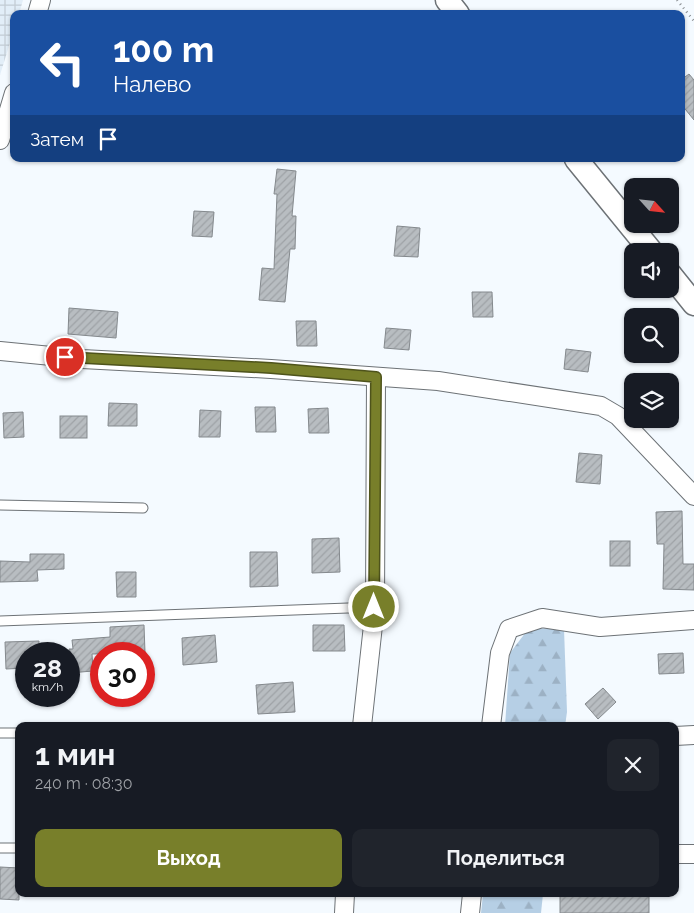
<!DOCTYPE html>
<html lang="ru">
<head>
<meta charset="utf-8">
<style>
	:root { --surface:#171b24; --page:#20242c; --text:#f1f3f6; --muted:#9ea1a6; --accent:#787f2a }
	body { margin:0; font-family:Raleway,sans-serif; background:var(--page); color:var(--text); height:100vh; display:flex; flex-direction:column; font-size:19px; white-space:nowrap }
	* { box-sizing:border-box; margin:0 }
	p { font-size:16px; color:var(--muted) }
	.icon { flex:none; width:28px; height:28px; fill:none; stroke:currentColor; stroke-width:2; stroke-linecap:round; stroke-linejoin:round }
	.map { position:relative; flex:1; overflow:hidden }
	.sheet { position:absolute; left:15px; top:722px; width:664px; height:175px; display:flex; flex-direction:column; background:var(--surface); border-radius:10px; box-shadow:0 1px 4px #0004 }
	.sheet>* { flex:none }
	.top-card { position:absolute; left:10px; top:10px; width:675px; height:152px; border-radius:10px; box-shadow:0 1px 4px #0004; background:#1a4fa0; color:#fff; overflow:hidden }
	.needle { width:32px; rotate:117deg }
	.tools { position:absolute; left:624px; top:178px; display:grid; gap:10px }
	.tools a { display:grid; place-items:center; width:55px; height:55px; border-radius:10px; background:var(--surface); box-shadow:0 1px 4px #0004; font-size:25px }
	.speed { position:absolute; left:15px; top:642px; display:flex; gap:10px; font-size:25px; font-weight:700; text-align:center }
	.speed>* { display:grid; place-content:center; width:65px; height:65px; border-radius:50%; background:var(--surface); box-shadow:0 1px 4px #0004; line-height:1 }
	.speed small { font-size:12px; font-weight:400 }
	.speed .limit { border:8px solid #d22; background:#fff; color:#111 }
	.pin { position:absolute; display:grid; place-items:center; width:42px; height:42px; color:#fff; margin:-21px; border:2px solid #fff; border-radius:50%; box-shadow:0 1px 5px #0007 }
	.me { position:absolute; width:55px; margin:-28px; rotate:0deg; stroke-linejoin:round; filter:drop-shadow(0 0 4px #0008) }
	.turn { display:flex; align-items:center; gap:18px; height:105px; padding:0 20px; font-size:22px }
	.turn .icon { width:65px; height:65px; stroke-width:2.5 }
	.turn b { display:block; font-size:35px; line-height:42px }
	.then { display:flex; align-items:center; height:48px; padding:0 20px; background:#0003; gap:10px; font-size:19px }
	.round { display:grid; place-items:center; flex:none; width:52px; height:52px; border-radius:10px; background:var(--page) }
	.headline { display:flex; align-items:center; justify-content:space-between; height:85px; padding:0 20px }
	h1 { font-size:30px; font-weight:700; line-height:38px }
	.cta { display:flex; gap:10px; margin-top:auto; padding:10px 20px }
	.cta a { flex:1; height:58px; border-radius:10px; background:var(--accent); color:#fff; font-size:20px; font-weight:700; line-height:58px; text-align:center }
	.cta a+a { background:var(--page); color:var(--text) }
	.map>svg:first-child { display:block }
</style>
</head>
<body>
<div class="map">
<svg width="694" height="913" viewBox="0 0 694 913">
	<defs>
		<pattern id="industrial-grid" width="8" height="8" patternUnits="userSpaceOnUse" patternTransform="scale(1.25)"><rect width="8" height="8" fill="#e2eef8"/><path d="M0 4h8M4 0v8" fill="none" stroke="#c2ccd4"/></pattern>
		<pattern id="forest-firs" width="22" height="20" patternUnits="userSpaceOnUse" patternTransform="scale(1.25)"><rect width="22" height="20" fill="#b6cfe5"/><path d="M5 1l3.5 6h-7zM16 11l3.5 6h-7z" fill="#9cb1c4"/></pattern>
		<pattern id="building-hatch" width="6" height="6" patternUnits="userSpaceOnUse" patternTransform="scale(1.25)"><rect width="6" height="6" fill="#b8bdc1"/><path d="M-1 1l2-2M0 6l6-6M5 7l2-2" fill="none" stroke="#9ea2a6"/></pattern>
	</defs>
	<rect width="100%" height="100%" fill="#f4faff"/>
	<path fill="url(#industrial-grid)" d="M0 0H23L19 14H14V30L0 75Z"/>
	<g fill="url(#forest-firs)">
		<path d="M529 628 564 629 567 712 565 726H505L510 653Z"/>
		<path d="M483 894H543L541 913H481Z"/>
	</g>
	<g fill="url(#building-hatch)" stroke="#84898d">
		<path d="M689 74 694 80V120L681 104V80Z"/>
		<path d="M277 169 296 171 292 216H296L295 249H290L285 302 259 300 262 268 274 269 277 194H274Z"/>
		<path d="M194 211 214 212 212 237 192 236Z"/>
		<path d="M397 226 420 228 418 257 394 256Z"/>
		<path d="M472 292H492L493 317H473Z"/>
		<path d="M69 308 118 312 116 338 68 334Z"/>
		<path d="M296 321H316L317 346H297Z"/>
		<path d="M386 328 411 330 409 350 384 348Z"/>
		<path d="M566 349 591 352 588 372 564 369Z"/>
		<path d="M109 403 137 404V426H108Z"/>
		<path d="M255 407H275L276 432H256Z"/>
		<path d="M328 408 329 433H309L308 409Z"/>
		<path d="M200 410 221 411 220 437H199Z"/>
		<path d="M23 412 24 437 4 438 3 413Z"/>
		<rect x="60" y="416" width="27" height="22"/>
		<path d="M579 453 602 455 600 484 576 482Z"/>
		<path d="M682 511 683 564H694V590L663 589 664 544H657L656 512Z"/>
		<path d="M339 538 340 572 312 573V539Z"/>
		<rect x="610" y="541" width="20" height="25"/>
		<path d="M250 552H277L278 586 250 587Z"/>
		<path d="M30 554H64V569L37 570 38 581 0 582V561L30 562Z"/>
		<path d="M116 572H136V597H117Z"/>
		<path d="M144 625 145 653 92 654 93 671 69 673V649H73L72 640 110 637V627Z"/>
		<path d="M313 625H344L345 651H313Z"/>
		<path d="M215 635 217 662 183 665 182 638Z"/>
		<path d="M39 641V654H26V668L6 669 5 642Z"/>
		<path d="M683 653 684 673 659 674 658 654Z"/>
		<path d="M293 682 295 712 258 714 256 685Z"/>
		<path d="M603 688 616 702 598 719 585 704Z"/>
		<path d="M0 867 19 868V900L0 899Z"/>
		<rect x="560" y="894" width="89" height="19"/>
	</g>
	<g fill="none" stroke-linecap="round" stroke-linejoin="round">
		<defs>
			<g id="service">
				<path d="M0 505 143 508"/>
				<path d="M0 621 375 607"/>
				<path d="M0 733H19"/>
				<path d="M0 848H19"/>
			</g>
			<g id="minor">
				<path d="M37 14 41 0"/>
				<path d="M0 140 14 93"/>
				<path d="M0 351 82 359 271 369 438 381 601 406 618 416 694 496"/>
				<path d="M362 726 375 607 376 377"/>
				<path d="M491 726 500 653 509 629 542 618 600 627 694 620"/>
				<path d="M675 736 694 735"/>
				<path d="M675 854H694"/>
				<path d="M344 913 345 894"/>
				<path d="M470 913 472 894"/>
			</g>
			<g id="tertiary">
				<path d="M447 0 458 14"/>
				<path d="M576 159 651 251"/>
				<path d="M670 274 694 304"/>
			</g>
		</defs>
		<use href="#service" stroke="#6d7276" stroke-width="11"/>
		<use href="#minor" stroke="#6d7276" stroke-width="20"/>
		<use href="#tertiary" stroke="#6d7276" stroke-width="25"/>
		<path stroke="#8a8e91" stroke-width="2.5" stroke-dasharray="1 4" stroke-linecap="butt" d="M677 0 694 21"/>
		<use href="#service" stroke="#fff" stroke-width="9"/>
		<use href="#minor" stroke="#fff" stroke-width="18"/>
		<use href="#tertiary" stroke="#fff" stroke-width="22"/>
	</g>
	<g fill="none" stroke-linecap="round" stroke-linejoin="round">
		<defs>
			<path id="route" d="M65 357 271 368 376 377 374 607"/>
		</defs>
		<use href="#route" stroke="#4e531b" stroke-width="12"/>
		<use href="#route" stroke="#787f2a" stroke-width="9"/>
	</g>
</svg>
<div class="tools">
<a><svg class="needle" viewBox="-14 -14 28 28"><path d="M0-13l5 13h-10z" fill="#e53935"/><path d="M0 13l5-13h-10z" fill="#9ea1a6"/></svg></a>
<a><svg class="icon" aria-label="sound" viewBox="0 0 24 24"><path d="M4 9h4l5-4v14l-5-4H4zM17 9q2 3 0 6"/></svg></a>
<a><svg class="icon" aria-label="search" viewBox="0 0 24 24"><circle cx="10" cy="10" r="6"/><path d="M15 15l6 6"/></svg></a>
<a><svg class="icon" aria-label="layers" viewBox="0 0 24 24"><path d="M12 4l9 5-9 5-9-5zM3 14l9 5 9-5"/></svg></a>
</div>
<div class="speed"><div>28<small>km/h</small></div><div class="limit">30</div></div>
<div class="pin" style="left:65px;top:357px;background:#d93025"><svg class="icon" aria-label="arrive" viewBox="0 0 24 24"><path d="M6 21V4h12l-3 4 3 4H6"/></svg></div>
<svg class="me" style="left:374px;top:607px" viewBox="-20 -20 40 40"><circle r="17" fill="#787f2a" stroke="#fff" stroke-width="3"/><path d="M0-11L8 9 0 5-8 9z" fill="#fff"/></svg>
<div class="top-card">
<div class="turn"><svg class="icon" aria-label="left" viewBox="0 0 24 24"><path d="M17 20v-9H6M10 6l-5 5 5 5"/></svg><div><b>100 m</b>Налево</div></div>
<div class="then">Затем<svg class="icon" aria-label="arrive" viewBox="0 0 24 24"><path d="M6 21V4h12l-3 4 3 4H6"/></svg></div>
</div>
<section class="sheet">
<div class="headline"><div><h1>1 мин</h1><p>240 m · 08:30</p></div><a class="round"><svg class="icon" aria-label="close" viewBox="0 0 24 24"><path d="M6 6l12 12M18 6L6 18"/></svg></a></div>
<div class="cta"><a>Выход</a><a>Поделиться</a></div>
</section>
</div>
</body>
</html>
